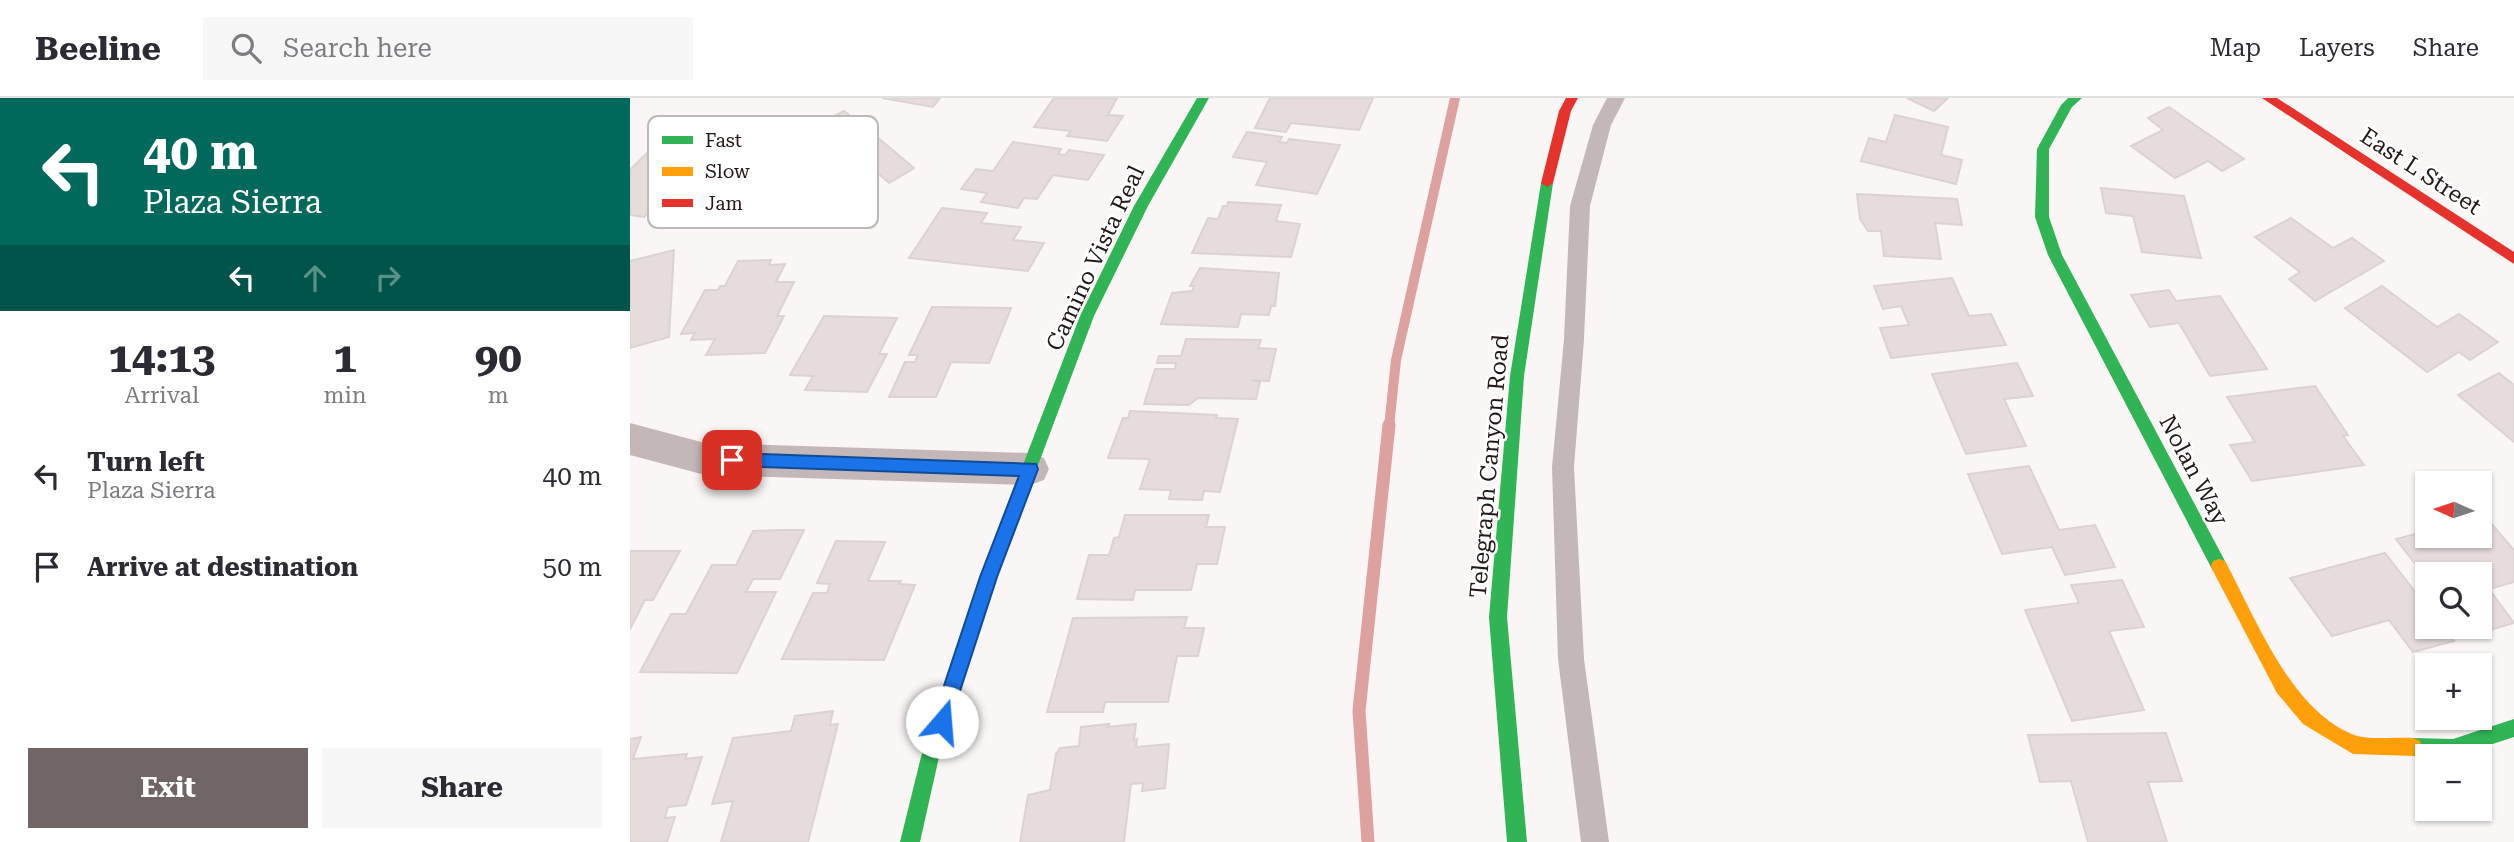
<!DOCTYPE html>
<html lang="en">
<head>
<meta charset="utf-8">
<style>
	:root { --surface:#fff; --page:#f7f7f7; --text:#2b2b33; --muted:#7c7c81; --line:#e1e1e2; --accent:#6f6565 }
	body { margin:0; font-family:"Roboto Serif",serif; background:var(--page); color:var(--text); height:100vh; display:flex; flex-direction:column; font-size:26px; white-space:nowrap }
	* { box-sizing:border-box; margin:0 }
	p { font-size:23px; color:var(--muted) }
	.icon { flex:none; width:38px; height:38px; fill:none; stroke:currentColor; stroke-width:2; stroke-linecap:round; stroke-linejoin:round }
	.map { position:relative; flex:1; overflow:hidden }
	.drawer { display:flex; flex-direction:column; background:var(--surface); width:630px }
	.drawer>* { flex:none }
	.guide { background:#00695c; color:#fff; overflow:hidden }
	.needle { width:46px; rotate:273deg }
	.controls { position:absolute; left:1785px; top:373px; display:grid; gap:14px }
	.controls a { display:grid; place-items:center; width:77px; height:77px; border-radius:0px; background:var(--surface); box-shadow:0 2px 5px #0004; font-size:35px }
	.pin { position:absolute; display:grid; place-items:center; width:60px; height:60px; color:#fff; margin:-30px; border-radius:14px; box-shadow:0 4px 10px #0006 }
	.me { position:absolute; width:77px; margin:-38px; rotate:18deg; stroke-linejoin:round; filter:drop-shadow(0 0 5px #0008) }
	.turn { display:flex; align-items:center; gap:24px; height:147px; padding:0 28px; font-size:32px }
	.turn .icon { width:91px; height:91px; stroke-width:2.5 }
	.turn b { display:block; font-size:49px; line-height:60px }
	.lanes { display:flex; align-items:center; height:66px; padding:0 28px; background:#0003; justify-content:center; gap:35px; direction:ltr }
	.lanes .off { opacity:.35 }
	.eta { display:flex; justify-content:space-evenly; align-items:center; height:119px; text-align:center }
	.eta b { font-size:42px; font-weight:700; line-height:49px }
	.cta { display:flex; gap:14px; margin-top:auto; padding:14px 28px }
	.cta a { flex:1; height:80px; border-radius:0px; background:var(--accent); color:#fff; font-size:28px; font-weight:700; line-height:80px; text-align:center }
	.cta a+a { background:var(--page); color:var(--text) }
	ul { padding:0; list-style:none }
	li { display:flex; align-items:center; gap:21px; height:91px; padding:0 28px }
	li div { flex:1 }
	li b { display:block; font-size:26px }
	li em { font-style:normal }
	header { display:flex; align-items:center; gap:42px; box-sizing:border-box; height:98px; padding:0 35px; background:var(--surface); border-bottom:2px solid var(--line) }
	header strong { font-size:33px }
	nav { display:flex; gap:38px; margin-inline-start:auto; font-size:24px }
	.search { width:490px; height:63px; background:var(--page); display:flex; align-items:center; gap:18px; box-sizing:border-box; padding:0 24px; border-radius:0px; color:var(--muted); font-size:26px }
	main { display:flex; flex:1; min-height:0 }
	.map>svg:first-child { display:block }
</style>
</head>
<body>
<header>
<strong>Beeline</strong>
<div class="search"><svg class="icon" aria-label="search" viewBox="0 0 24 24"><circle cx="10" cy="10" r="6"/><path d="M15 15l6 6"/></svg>Search here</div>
<nav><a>Map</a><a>Layers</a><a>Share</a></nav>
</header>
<main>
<section class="drawer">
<div class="guide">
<div class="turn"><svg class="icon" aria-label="left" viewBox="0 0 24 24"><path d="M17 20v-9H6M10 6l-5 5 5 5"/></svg><div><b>40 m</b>Plaza Sierra</div></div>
<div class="lanes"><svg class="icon" aria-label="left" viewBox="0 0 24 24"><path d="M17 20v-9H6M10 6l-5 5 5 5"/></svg><svg class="icon off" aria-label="ahead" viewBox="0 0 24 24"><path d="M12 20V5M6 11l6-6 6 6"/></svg><svg class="icon off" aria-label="right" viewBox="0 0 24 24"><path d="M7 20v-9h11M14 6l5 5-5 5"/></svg></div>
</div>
<div class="eta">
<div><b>14:13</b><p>Arrival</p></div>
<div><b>1</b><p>min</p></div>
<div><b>90</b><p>m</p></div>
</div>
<ul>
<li><svg class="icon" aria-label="left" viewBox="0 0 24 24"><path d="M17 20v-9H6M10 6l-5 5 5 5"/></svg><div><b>Turn left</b><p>Plaza Sierra</p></div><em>40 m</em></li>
<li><svg class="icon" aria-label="arrive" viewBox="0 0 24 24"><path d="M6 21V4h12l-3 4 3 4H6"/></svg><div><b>Arrive at destination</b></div><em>50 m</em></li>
</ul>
<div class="cta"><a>Exit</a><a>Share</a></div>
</section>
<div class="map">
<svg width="1884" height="744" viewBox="0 0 1884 744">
	<rect width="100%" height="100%" fill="#faf6f6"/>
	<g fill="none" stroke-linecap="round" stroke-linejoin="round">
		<path stroke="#dda19f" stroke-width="10" d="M759 329 766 262 825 0"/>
		<path stroke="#dda19f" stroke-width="13" d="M738 744 729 613 759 327"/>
	</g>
	<g fill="#e6dcdc" stroke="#dbd3d3" stroke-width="2">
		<path d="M252 0H310L303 9Z"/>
		<path d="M424 0H487L478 17 493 18 477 43 437 38 441 33 404 29Z"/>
		<path d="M640 0H743L729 32 661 25 656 34 625 30Z"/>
		<path d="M1277 0H1318L1304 13Z"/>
		<path d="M1539 9 1614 61 1592 73 1578 63 1545 80 1501 48 1533 32 1518 20Z"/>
		<path d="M214 13 236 30 217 41 222 44 241 34 284 70 259 85 250 77 214 98 188 76 201 69 180 52 198 43 182 30Z"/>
		<path d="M1265 17 1318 29 1311 57 1332 62 1326 86 1231 63 1239 40 1256 44Z"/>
		<path d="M55 34 89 39 14 119 0 117V72L19 53 35 55Z"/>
		<path d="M617 34 652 39 649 44 657 45 659 41 710 47 687 96 626 87 637 64 603 59Z"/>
		<path d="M383 44 431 51 428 56 435 57 439 52 474 57 458 82 423 77 407 101 394 100 388 110 351 104 357 95 331 91 346 71 363 73Z"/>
		<path d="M1471 90 1554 98 1571 160 1512 154 1503 118 1476 115Z"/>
		<path d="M1227 96 1327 101 1332 127 1305 125 1311 161 1254 158 1251 133H1238L1230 121Z"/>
		<path d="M598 104 651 107 646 123 670 126 661 159 562 155 578 120 588 121 593 108H597Z"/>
		<path d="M312 110 357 115 351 125 391 129 383 142 414 145 398 173 279 160Z"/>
		<path d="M1661 120 1703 150 1722 140 1754 163 1685 203 1659 181 1670 174 1625 139Z"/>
		<path d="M44 152 39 239 0 250V163Z"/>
		<path d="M141 162 139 167 155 166 146 184H164L147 218H154L135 255 76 257 85 241 61 242 65 235 51 236 75 192H88L90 188H95L108 163Z"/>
		<path d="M570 170 649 175 645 208H641L639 217 611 216 608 229 531 226 542 195 562 193 564 188H560Z"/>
		<path d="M1322 180 1339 218 1361 216 1376 247 1261 260 1250 230 1279 227 1271 208 1253 211 1244 188Z"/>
		<path d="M1752 188 1807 229 1829 216 1868 244 1840 262 1829 254 1797 274 1715 210Z"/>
		<path d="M1539 192 1546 203 1590 198 1637 271 1580 278 1549 225 1520 229 1501 197Z"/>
		<path d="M302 209 381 210 359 265 321 264 306 299H259L275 264H285L288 257H279Z"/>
		<path d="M194 218 267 220 249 256H257L237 294 175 292 183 278 160 277Z"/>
		<path d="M556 241 631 242 628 250 646 251 639 283 621 282 630 284 626 301 568 300 559 307 514 306 525 271H545L546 265H527L529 258H551Z"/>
		<path d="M1387 265 1403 298 1374 301 1396 348 1336 356 1302 276Z"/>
		<path d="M1869 275 1884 287V344L1828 297Z"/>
		<path d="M1685 288 1718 337 1713 338 1734 367 1622 383 1600 347 1625 344 1597 299Z"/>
		<path d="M500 313 587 317 586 320 608 321 590 394 574 393 572 402 539 401 541 392 510 391 520 361 478 360 493 320H498Z"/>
		<path d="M1399 368 1429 432 1465 427 1485 469 1435 477 1422 449 1372 456 1338 376Z"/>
		<path d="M495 417H579L576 429H595L587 466H567L561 492H505L503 502 447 501 459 457H479L484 440 489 439Z"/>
		<path d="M1854 417 1884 452V484L1859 491 1884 525 1842 537 1835 528H1850V476H1797V481L1766 441 1797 433V438H1850V419Z"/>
		<path d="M150 432H174L150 481H123L116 494H146L107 575 10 574 41 516H56L82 467H106L123 433Z"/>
		<path d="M206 443 255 444 238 483H271L269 486 285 487 254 562 152 561 183 495H197L200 486 187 485Z"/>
		<path d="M0 453H50L23 502H15L0 531Z"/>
		<path d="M1755 455 1797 509V528H1812L1824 543 1783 554 1759 522 1702 538 1660 480Z"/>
		<path d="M1492 482 1514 529 1479 533 1514 612 1442 623 1395 512 1449 505 1441 487Z"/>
		<path d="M557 519 554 530H574L568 558H547L538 604H475L473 614H417L443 520Z"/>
		<path d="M203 613 200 627 208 626 178 744H91L103 703 82 706 103 640 161 633 165 618Z"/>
		<path d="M479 626 478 629 506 626 504 642 507 641 506 649 539 646 535 690 512 693 513 685 501 686 494 744H390L398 697 420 692 426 656 430 650 449 648 451 629Z"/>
		<path d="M1536 635 1552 683 1518 684 1537 744H1458L1441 683 1410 684 1398 637Z"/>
		<path d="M11 639 3 661 57 656 55 661 72 659 56 707 38 709 35 720 45 719 37 744H0V641Z"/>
	</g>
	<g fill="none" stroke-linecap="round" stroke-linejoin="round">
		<path fill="#c3b8b7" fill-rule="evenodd" d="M977 0H995L981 27 960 108 954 241 944 369 954 561 979 744H951L928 561 922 369 934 241 940 108 963 27Z"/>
		<path fill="#c3b8b7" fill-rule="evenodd" d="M0 325 75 345 400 355 414 360 419 371 414 382 400 387 75 377 0 357Z"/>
		<g fill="#30b455" fill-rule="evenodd">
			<path d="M567 0H579L518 108 464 218 366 479 309 659 290 744H270L291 659 350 479 450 218 504 108Z"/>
			<path d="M1438 0H1452L1442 9 1419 51V119L1432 157 1595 463 1597 468 1595 473 1589 475 1583 473 1418 157 1405 119 1407 51 1431 7Z"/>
			<path d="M917 81 923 85 894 278 877 519 897 744H877L859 519 880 278 911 85Z"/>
			<path d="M1884 621V639L1826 658H1783L1776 655 1774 649 1776 643 1783 640 1823 641Z"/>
		</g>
		<path fill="#ff9f0a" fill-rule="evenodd" d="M1589 461 1595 463C1626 520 1660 612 1724 637 1737 642 1768 639 1783 640L1790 643 1792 649 1790 655 1783 658 1723 656 1673 626 1647 595 1583 473 1581 468 1583 463Z"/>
		<g fill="#e5322d" fill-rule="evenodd">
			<path d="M936 0H948L941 13 923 85 917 89 911 85 929 13Z"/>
			<path d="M1632 0H1647L1884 154V166Z"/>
		</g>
	</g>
	<path fill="#1a73e8" stroke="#114b97" stroke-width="2" d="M102 355 406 366 408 371 367 479 318 630 312 633 305 630 302 624 350 479 389 378 102 368 94 362Z"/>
	<g text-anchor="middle" stroke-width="5" stroke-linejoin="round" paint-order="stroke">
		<g font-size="23" fill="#241717" stroke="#fff">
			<text transform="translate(1791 73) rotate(33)" y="8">East L Street</text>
			<text transform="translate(465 160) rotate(-65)" y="8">Camino Vista Real</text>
			<text transform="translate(859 368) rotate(-85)" y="8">Telegraph Canyon Road</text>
			<text transform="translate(1564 372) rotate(62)" y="8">Nolan Way</text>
		</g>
	</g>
	<rect x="18" y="18" width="230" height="112" rx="10" fill="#fff" stroke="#bdb9b9" stroke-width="2"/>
	<rect x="32" y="38" width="31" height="8" fill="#30b455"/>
	<rect x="32" y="69" width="31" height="9" fill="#ff9f0a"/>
	<rect x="32" y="101" width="31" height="8" fill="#e5322d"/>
	<g font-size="19" fill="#241717">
		<text x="75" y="49">Fast</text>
		<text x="75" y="80">Slow</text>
		<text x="75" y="112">Jam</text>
	</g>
</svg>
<div class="controls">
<a><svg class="needle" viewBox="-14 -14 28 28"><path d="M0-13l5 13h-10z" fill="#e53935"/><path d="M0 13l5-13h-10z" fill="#7c7c81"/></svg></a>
<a><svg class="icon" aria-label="search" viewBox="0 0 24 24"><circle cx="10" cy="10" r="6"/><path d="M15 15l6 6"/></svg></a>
<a>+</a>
<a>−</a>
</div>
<div class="pin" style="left:102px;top:362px;background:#d93025"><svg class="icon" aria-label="arrive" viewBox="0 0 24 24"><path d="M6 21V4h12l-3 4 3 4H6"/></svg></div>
<svg class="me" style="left:312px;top:624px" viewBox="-20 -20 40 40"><circle r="19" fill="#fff"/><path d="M0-13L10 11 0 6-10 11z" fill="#1a73e8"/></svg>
</div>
</main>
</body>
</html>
